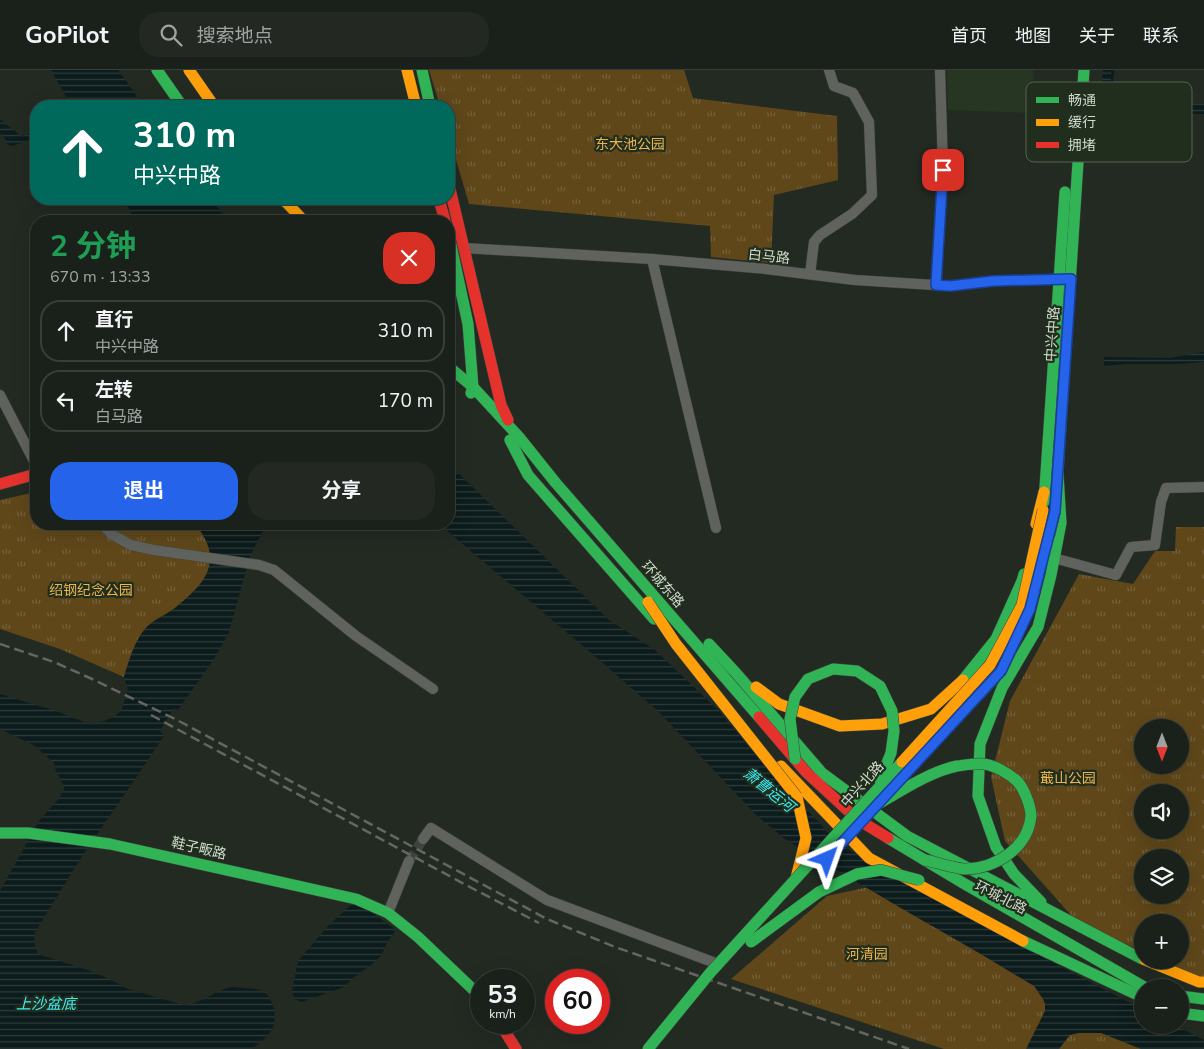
<!DOCTYPE html>
<html lang="zh">
<head>
<meta charset="utf-8">
<style>
	:root { --surface:#1a201a; --page:#232823; --text:#f1f3f6; --muted:#9fa3a2; --line:#383e39; --accent:#2563eb }
	body { margin:0; font-family:"Nunito Sans","Noto Sans SC",sans-serif; background:var(--page); color:var(--text); height:100vh; display:flex; flex-direction:column; font-size:19px; white-space:nowrap }
	* { box-sizing:border-box; margin:0 }
	p { font-size:16px; color:var(--muted) }
	.icon { flex:none; width:28px; height:28px; fill:none; stroke:currentColor; stroke-width:2; stroke-linecap:round; stroke-linejoin:round }
	.map { position:relative; flex:1; overflow:hidden }
	.sheet { position:absolute; left:30px; top:145px; width:425px; height:315px; display:flex; flex-direction:column; background:var(--surface); border-radius:20px; box-shadow:0 5px 20px #0002,0 0 0 1px var(--line) }
	.sheet>* { flex:none }
	.hud { position:absolute; left:30px; top:30px; width:425px; height:105px; border-radius:20px; box-shadow:0 5px 20px #0002,0 0 0 1px var(--line); background:#00695c; color:#fff; overflow:hidden }
	.needle { width:32px; rotate:180deg }
	.buttons { position:absolute; left:1134px; top:649px; display:grid; gap:10px }
	.buttons a { display:grid; place-items:center; width:55px; height:55px; border-radius:50%; background:var(--surface); box-shadow:0 5px 20px #0002,0 0 0 1px var(--line); font-size:25px }
	.speed { position:absolute; left:470px; top:899px; display:flex; gap:10px; font-size:25px; font-weight:700; text-align:center }
	.speed>* { display:grid; place-content:center; width:65px; height:65px; border-radius:50%; background:var(--surface); box-shadow:0 5px 20px #0002,0 0 0 1px var(--line); line-height:1 }
	.speed small { font-size:12px; font-weight:400 }
	.speed .limit { border:8px solid #d22; background:#fff; color:#111 }
	.pin { position:absolute; display:grid; place-items:center; width:42px; height:42px; color:#fff; margin:-21px; border-radius:10px; box-shadow:0 2px 8px #0006 }
	.me { position:absolute; width:55px; margin:-28px; rotate:43deg; stroke-linejoin:round; filter:drop-shadow(0 0 4px #0008) }
	.turn { display:flex; align-items:center; gap:18px; height:105px; padding:0 20px; font-size:22px }
	.turn .icon { width:65px; height:65px; stroke-width:2.5 }
	.turn b { display:block; font-size:35px; line-height:42px }
	.round { display:grid; place-items:center; flex:none; width:52px; height:52px; border-radius:20px; background:var(--page) }
	.headline { display:flex; align-items:center; justify-content:space-between; height:85px; padding:0 20px }
	h1 { font-size:30px; font-weight:700; line-height:38px; color:#1e9e55 }
	.button { display:flex; gap:10px; margin-top:auto; padding:10px 20px }
	.button a { flex:1; height:58px; border-radius:20px; background:var(--accent); color:#fff; font-size:20px; font-weight:700; line-height:58px; text-align:center }
	.button a+a { background:var(--page); color:var(--text) }
	ul { padding:0; list-style:none }
	li { display:flex; align-items:center; gap:15px; height:62px; margin:0 10px 8px; padding:0 10px; border:2px solid var(--line); border-radius:20px }
	li div { flex:1 }
	li b { display:block; font-size:19px }
	li em { font-style:normal }
	header { display:flex; align-items:center; gap:30px; box-sizing:border-box; height:70px; padding:0 25px; background:var(--surface); border-bottom:1px solid var(--line) }
	header strong { font-size:24px }
	nav { display:flex; gap:28px; margin-inline-start:auto; font-size:18px }
	.search { width:350px; height:45px; background:var(--page); display:flex; align-items:center; gap:12px; box-sizing:border-box; padding:0 18px; border-radius:20px; color:var(--muted); font-size:19px }
	.map>svg:first-child { display:block }
</style>
</head>
<body>
<header>
<strong>GoPilot</strong>
<div class="search"><svg class="icon" aria-label="search" viewBox="0 0 24 24"><circle cx="10" cy="10" r="6"/><path d="M15 15l6 6"/></svg>搜索地点</div>
<nav><a>首页</a><a>地图</a><a>关于</a><a>联系</a></nav>
</header>
<div class="map">
<svg width="1204" height="979" viewBox="0 0 1204 979">
	<defs>
		<pattern id="grass-tufts" width="24" height="20" patternUnits="userSpaceOnUse" patternTransform="scale(1.25)"><rect width="24" height="20" fill="#5f471a"/><path d="M3 7l-1-3M5 7V3M7 7l1-3M15 17l-1-3M17 17v-4M19 17l1-3" fill="none" stroke="#75613a"/></pattern>
		<pattern id="water-rules" width="6" height="5" patternUnits="userSpaceOnUse" patternTransform="scale(1.25)"><rect width="6" height="5" fill="#0c1b1b"/><path d="M0 2.5h6" fill="none" stroke="#2e3c3b"/></pattern>
	</defs>
	<rect width="100%" height="100%" fill="#232a22"/>
	<path fill="#263622" d="M947 0H1033L1032 43 948 40Z"/>
	<g fill="url(#grass-tufts)" fill-rule="evenodd">
		<path d="M429 0H684L693 28 837 46 838 110 774 125 771 193 711 187 710 156 469 134 449 66V36H440Z"/>
		<path d="M36 422V454H195C217 480 215 502 190 525 185 529 180 534 175 538 167 544 157 548 149 555 136 566 129 591 124 607L60 579 0 559V430Z"/>
		<path d="M1176 457H1204V909L1162 890H1180V852H1142V881L1078 853 1005 771 991 707 1010 631 1079 504 1133 514 1155 481H1175ZM1142 658H1180V695H1142ZM1142 722H1180V760H1142ZM1142 788H1180V825H1142Z"/>
		<path d="M878 815 1168 979H944L731 909 827 826Z"/>
	</g>
	<g fill="url(#water-rules)">
		<path d="M51 0H118L144 36H71Z"/>
		<path d="M1103 0H1112L1113 12C1119 18 1125 27 1133 30 1149 37 1186 34 1204 34V44H1146L1130 37 1101 36Z"/>
		<path d="M0 49 22 67 36 60V68L12 76 7 74 4 67 0 63Z"/>
		<path d="M124 129H211L228 151H135Z"/>
		<path d="M1204 282V292L1179 294H1126L1104 296V287L1169 288Z"/>
		<path d="M449 394 609 550 655 580 720 642 779 713 820 753 824 759 846 778 1010 870 1142 939V955H1175L1204 970V979H1141L1101 963H1079L1070 965 1059 979H1026L1045 941V934L1043 929 1034 916 979 883 899 837 786 770 756 745 660 643 597 588 439 454H449Z"/>
		<path d="M195 454H267L250 486 229 562 214 589 178 640 174 638 161 659V663L164 666 123 727 84 783 34 864 35 876 38 884 88 900 109 909 128 919 184 935C202 934 219 917 234 917 242 918 253 918 260 920 274 925 279 949 271 961 266 968 258 975 251 979H0V821L39 751 60 727 64 719V716L56 701 54 693 35 676 0 659V624L56 641 87 653 102 652 115 646 121 641 128 621 124 607C129 591 136 566 149 555 157 548 167 544 175 538 180 534 185 529 190 525 215 502 217 480 195 454Z"/>
		<path d="M354 832 374 844 396 860 388 871 381 886 370 896 353 908 344 917 302 932 294 929 292 921 298 891 329 855Z"/>
	</g>
	<g fill="none" stroke-linecap="round" stroke-linejoin="round">
		<path stroke="#0c1b1b" stroke-width="2.5" d="M1112 11 1113 0"/>
		<path stroke="#3d443c" stroke-width="10" stroke-dasharray="10 5" stroke-linecap="butt" d="M409 791 423 769"/>
		<defs>
			<g id="street">
				<path d="M464 178 652 189 766 199 855 210 950 216 993 211 1065 209"/>
				<path d="M652 189 716 458"/>
				<path d="M810 204 814 172 820 165 852 144 872 125 869 52 853 23 834 16 829 0"/>
				<path d="M936 215 943 99 940 0"/>
				<path d="M0 325 36 395"/>
				<path d="M102 454 111 464 131 475 154 480 259 495 274 500 356 566 433 619"/>
				<path d="M1054 488 1116 505 1131 477 1155 475 1161 432 1166 418 1204 417"/>
				<path d="M423 769 431 758 547 830 718 894"/>
				<path d="M388 843 409 791"/>
			</g>
			<g id="fast">
				<path d="M157 0 182 36"/>
				<path d="M422 0 430 36"/>
				<path d="M449 166 468 254 473 317 471 323"/>
				<path d="M449 297 473 317 519 367 555 412 759 647"/>
				<path d="M510 370 528 405 654 549"/>
				<path d="M1057 414 1084 0"/>
				<path d="M1044 432 1065 122"/>
				<path d="M709 574 736 603 822 703 907 766 1142 889"/>
				<path d="M963 610 996 569 1022 511 1024 504"/>
				<path d="M0 763H28L110 774 356 829 388 843 418 867 481 927"/>
				<path d="M888 768 963 813 1146 918"/>
				<path d="M1041 832 1014 804 996 777 978 726 980 674 1002 618 1038 557 1051 505 1061 453 1058 404"/>
				<path d="M1023 871 1142 927"/>
				<path d="M1180 926 1204 929"/>
				<path d="M1180 943 1204 946"/>
			</g>
			<g id="slow">
				<path d="M189 0 214 36"/>
				<path d="M407 0 416 36"/>
				<path d="M283 129 304 151"/>
				<path d="M1036 454 1044 422"/>
				<path d="M756 617 779 634 840 656 882 654 931 639 963 610"/>
				<path d="M781 696 869 788 1023 871"/>
				<path d="M796 808 806 768 797 727"/>
				<path d="M1145 890 1199 912H1204"/>
			</g>
			<g id="jam">
				<path d="M449 115 501 335 508 350"/>
				<path d="M439 129 445 151"/>
				<path d="M0 414 36 404"/>
				<path d="M759 647 806 702 857 749 888 768"/>
				<path d="M499 952 516 979"/>
			</g>
		</defs>
		<use href="#street" stroke="#40453f" stroke-width="11"/>
		<use href="#fast" stroke="#40453f" stroke-width="12"/>
		<use href="#slow" stroke="#40453f" stroke-width="12"/>
		<use href="#jam" stroke="#40453f" stroke-width="12"/>
		<use href="#street" stroke="#60625e" stroke-width="10"/>
		<use href="#fast" stroke="#30b455" stroke-width="11"/>
		<use href="#slow" stroke="#ff9f0a" stroke-width="11"/>
		<use href="#jam" stroke="#e5322d" stroke-width="11"/>
		<g stroke="#646662" stroke-width="2.5" stroke-dasharray="10 5" stroke-linecap="butt">
			<path d="M0 574 54 592 92 609 177 650 547 849 615 877 909 979"/>
			<path d="M151 645 468 816 539 853"/>
		</g>
		<defs>
			<g id="fast-bridge">
				<path d="M1049 466 1055 441"/>
				<path d="M973 631 1001 601 1017 567"/>
				<path d="M795 689 790 649 795 627 808 609 833 599 857 601 880 616 892 641 894 661 891 683 880 710"/>
				<path d="M878 734C901 721 931 701 957 696 965 695 976 693 983 694 995 695 1009 704 1017 711 1024 718 1031 737 1031 746 1028 778 996 798 966 799 956 799 936 792 925 790"/>
				<path d="M751 872 819 822 857 804 881 800 919 810"/>
				<path d="M648 979 710 903 902 692"/>
			</g>
			<g id="slow-bridge">
				<path d="M648 532 676 574 797 727"/>
				<path d="M902 692 990 595 1022 535 1043 440"/>
			</g>
		</defs>
		<use href="#fast-bridge" stroke="#40453f" stroke-width="12" stroke-linecap="butt"/>
		<use href="#slow-bridge" stroke="#40453f" stroke-width="12" stroke-linecap="butt"/>
		<use href="#fast-bridge" stroke="#30b455" stroke-width="11"/>
		<use href="#slow-bridge" stroke="#ff9f0a" stroke-width="11"/>
	</g>
	<g fill="none" stroke-linecap="round" stroke-linejoin="round">
		<defs>
			<path id="route" d="M827 789 1001 601 1030 539 1055 441 1071 209 993 211 950 216 936 215 943 100"/>
		</defs>
		<use href="#route" stroke="#184099" stroke-width="12"/>
		<use href="#route" stroke="#2563eb" stroke-width="9"/>
	</g>
	<g text-anchor="middle" stroke-width="4.5" stroke-linejoin="round" paint-order="stroke">
		<g font-size="14" fill="#edb34d" stroke="#212e1e">
			<text x="630" y="79">东大池公园</text>
			<text x="91" y="525">绍钢纪念公园</text>
			<text x="1068" y="713">蕺山公园</text>
			<text x="867" y="889">河清园</text>
		</g>
		<g font-size="14" fill="#d1dacf" stroke="#212e1e">
			<text transform="translate(769 186) rotate(6)" y="5">白马路</text>
			<text transform="translate(1052 264) rotate(-86)" y="5">中兴中路</text>
			<text transform="translate(663 514) rotate(49)" y="5">环城东路</text>
			<text transform="translate(862 714) rotate(-48)" y="5">中兴北路</text>
			<text transform="translate(199 778) rotate(13)" y="5">鞋子畈路</text>
			<text transform="translate(1001 827) rotate(27)" y="5">环城北路</text>
		</g>
		<g font-size="15" font-style="italic" fill="#3bebf3" stroke="#212e1e">
			<text transform="translate(769 720) rotate(39)" y="5">萧曹运河</text>
			<text x="46" y="939">上沙盆底</text>
		</g>
	</g>
	<rect x="1026" y="12" width="166" height="80" rx="8" fill="#212e1e" stroke="#566253" stroke-width="1"/>
	<rect x="1036" y="27" width="23" height="6" fill="#30b455"/>
	<rect x="1036" y="49" width="23" height="7" fill="#ff9f0a"/>
	<rect x="1036" y="72" width="23" height="6" fill="#e5322d"/>
	<g font-size="14" fill="#d1dacf">
		<text x="1068" y="35">畅通</text>
		<text x="1068" y="57">缓行</text>
		<text x="1068" y="80">拥堵</text>
	</g>
</svg>
<div class="buttons">
<a><svg class="needle" viewBox="-14 -14 28 28"><path d="M0-13l5 13h-10z" fill="#e53935"/><path d="M0 13l5-13h-10z" fill="#9fa3a2"/></svg></a>
<a><svg class="icon" aria-label="sound" viewBox="0 0 24 24"><path d="M4 9h4l5-4v14l-5-4H4zM17 9q2 3 0 6"/></svg></a>
<a><svg class="icon" aria-label="layers" viewBox="0 0 24 24"><path d="M12 4l9 5-9 5-9-5zM3 14l9 5 9-5"/></svg></a>
<a>+</a>
<a>−</a>
</div>
<div class="speed"><div>53<small>km/h</small></div><div class="limit">60</div></div>
<div class="pin" style="left:943px;top:100px;background:#d93025"><svg class="icon" aria-label="arrive" viewBox="0 0 24 24"><path d="M6 21V4h12l-3 4 3 4H6"/></svg></div>
<svg class="me" style="left:827px;top:789px" viewBox="-20 -20 40 40"><path d="M0-17L14 15 0 8-14 15z" fill="#2563eb" stroke="#fff" stroke-width="4"/></svg>
<div class="hud">
<div class="turn"><svg class="icon" aria-label="ahead" viewBox="0 0 24 24"><path d="M12 20V5M6 11l6-6 6 6"/></svg><div><b>310 m</b>中兴中路</div></div>
</div>
<section class="sheet">
<div class="headline"><div><h1>2 分钟</h1><p>670 m · 13:33</p></div><a class="round" style="background:#d93025;color:#fff"><svg class="icon" aria-label="close" viewBox="0 0 24 24"><path d="M6 6l12 12M18 6L6 18"/></svg></a></div>
<ul>
<li><svg class="icon" aria-label="ahead" viewBox="0 0 24 24"><path d="M12 20V5M6 11l6-6 6 6"/></svg><div><b>直行</b><p>中兴中路</p></div><em>310 m</em></li>
<li><svg class="icon" aria-label="left" viewBox="0 0 24 24"><path d="M17 20v-9H6M10 6l-5 5 5 5"/></svg><div><b>左转</b><p>白马路</p></div><em>170 m</em></li>
</ul>
<div class="button"><a>退出</a><a>分享</a></div>
</section>
</div>
</body>
</html>
